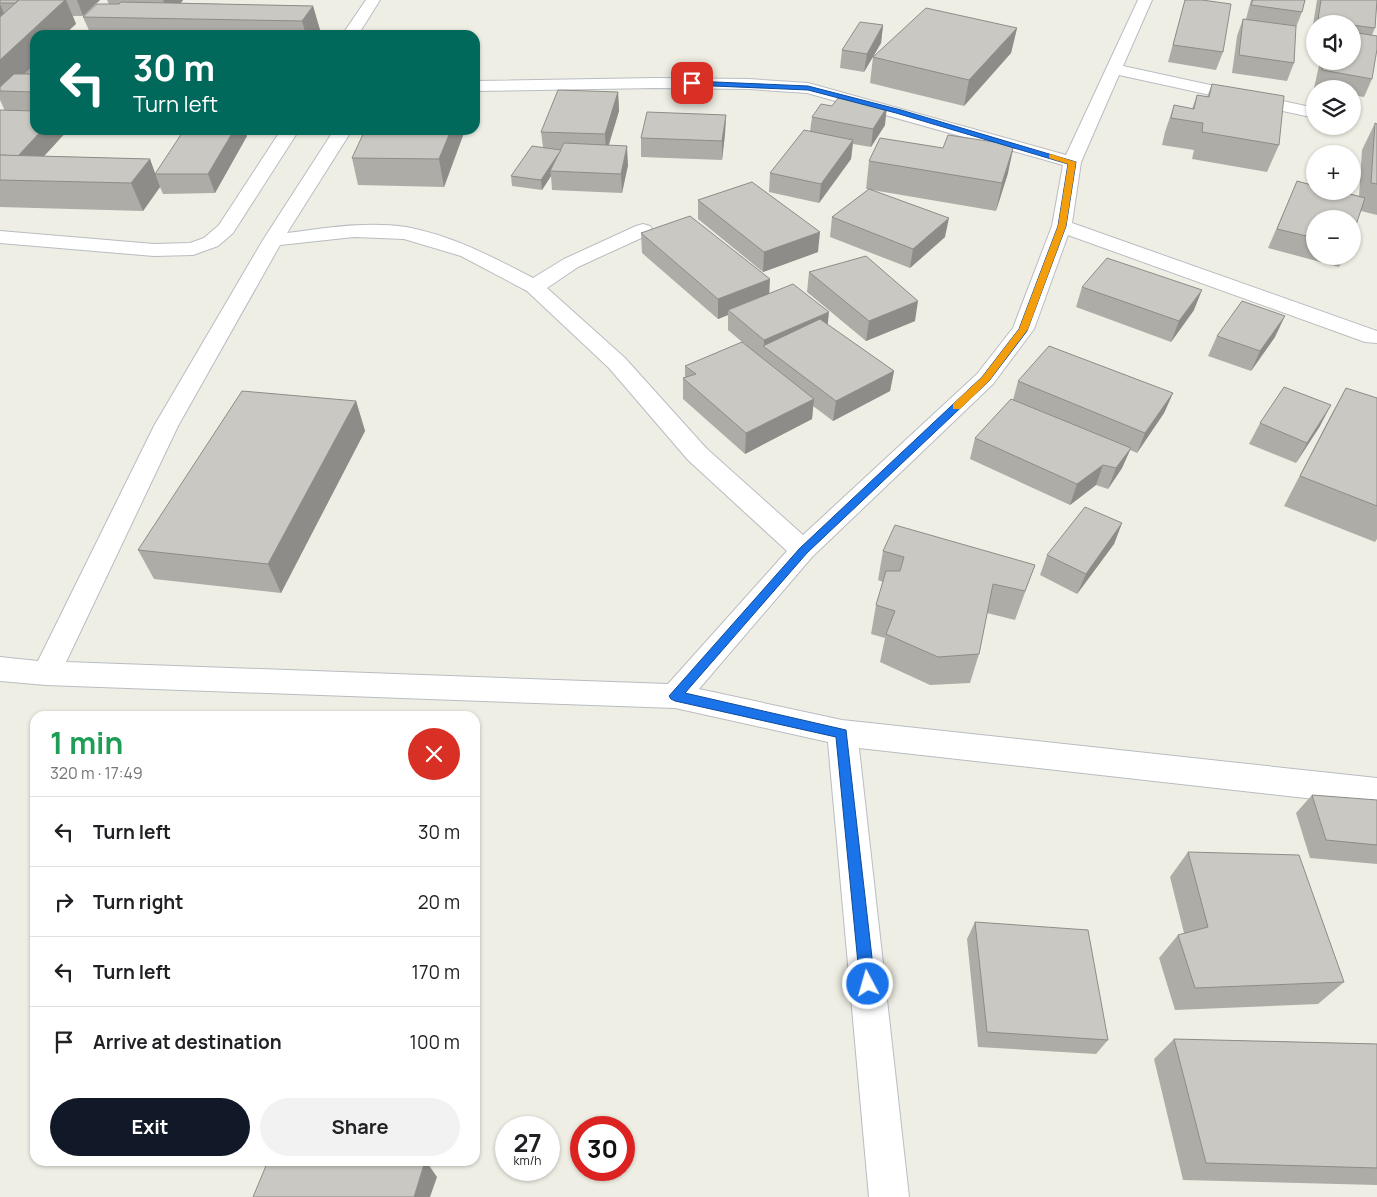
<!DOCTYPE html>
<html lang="en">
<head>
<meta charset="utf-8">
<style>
	:root { --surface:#fff; --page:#f2f2f2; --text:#202124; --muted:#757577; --line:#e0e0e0; --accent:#111827 }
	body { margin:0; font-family:Manrope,sans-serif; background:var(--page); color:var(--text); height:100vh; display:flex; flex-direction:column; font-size:19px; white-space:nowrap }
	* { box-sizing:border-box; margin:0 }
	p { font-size:16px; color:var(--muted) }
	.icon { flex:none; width:28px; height:28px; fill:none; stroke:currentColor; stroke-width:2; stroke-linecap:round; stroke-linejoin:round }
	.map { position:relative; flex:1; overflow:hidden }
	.sheet { position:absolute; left:30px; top:711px; width:450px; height:455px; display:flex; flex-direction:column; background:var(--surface); border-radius:15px; box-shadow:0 1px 4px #0004 }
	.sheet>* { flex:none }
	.hud { position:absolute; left:30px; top:30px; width:450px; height:105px; border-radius:15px; box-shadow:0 1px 4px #0004; background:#00695c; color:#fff; overflow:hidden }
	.tools { position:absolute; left:1306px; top:15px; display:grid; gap:10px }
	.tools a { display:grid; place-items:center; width:55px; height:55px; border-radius:50%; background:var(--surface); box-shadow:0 1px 4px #0004; font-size:25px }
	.speed { position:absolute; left:495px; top:1116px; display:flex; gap:10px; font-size:25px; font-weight:700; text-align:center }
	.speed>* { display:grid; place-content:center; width:65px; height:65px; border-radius:50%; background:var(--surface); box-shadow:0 1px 4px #0004; line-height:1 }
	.speed small { font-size:12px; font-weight:400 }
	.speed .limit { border:8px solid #d22; background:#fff; color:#111 }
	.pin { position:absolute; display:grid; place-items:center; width:42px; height:42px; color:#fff; margin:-21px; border-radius:10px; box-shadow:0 2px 8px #0006 }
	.me { position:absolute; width:55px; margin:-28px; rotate:354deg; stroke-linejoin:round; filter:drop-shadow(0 0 4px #0008) }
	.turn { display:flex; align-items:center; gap:18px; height:105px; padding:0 20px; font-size:22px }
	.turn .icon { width:65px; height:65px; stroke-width:2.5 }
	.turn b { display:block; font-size:35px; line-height:42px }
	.round { display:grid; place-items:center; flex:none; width:52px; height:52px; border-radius:26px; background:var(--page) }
	.head { display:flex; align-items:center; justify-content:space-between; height:85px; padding:0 20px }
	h1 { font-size:30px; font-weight:700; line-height:38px; color:#1e9e55 }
	.cta { display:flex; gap:10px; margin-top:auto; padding:10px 20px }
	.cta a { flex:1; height:58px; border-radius:30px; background:var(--accent); color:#fff; font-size:20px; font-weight:700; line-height:58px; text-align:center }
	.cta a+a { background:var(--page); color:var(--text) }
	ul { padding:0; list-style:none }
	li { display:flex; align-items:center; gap:15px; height:70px; padding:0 20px; border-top:1px solid var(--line) }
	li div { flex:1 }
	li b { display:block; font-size:19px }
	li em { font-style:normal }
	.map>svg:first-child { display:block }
</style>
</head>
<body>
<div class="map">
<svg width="1377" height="1197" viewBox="0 0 1377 1197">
	<rect width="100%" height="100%" fill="#efeee4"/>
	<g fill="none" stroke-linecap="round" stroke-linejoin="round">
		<defs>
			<g id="minor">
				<path d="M366 0H380L358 35H342Z"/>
				<path d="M1138 0H1152L1123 66 1315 108V118L1119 75 1081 162 1072 223 1377 331V343L1365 342 1068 235 1034 329 993 384 812 557 699 689 842 720 1377 778V806L859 748 909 1197H869L828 742 675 708 46 685 0 681V657L38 661 154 426 263 240 334 130H352L287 233C326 228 367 221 406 227 451 235 493 257 533 278L564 259 636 226 643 224 650 226 653 230 650 234 578 267 547 288 625 358 706 448 803 535 977 374 1013 328 1052 226 1063 165 807 93 749 89 655 88 475 91V81L655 78 749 79 808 83 1066 155ZM354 237 404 239 461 256 527 291 609 368 688 460 787 551 668 684 66 662 178 426 280 245Z"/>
				<path d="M281 130H299L233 233 218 246 193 255 154 256 0 243V231L154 244 190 243 204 238 219 225Z"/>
			</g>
		</defs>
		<use href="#minor" stroke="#b9bcc1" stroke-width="2"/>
		<use href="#minor" fill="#fff" fill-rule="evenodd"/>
	</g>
	<g fill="#aeaca7">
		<path d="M0 0H100L83 16H73L76 24 35 35V64L25 74H26L35 66V130H68L44 156 150 159 155 174 247 136 215 193 163 194 160 187 143 211 0 207V110L5 111 0 100Z"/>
		<path d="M107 0H183L181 3 313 6 320 30 316 35H91L83 17 109 4Z"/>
		<path d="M1185 0 1223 52 1216 70 1168 62Z"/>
		<path d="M1251 0H1305L1302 12 1295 30 1294 63 1287 81 1232 73 1237 36 1243 19H1246Z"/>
		<path d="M1317 0H1377L1375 28 1372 35V79L1364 97 1352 95V89H1320L1314 88 1320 61H1352V24H1315V37H1311Z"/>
		<path d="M883 25 881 43 864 72 840 68 842 50Z"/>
		<path d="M1017 28 1011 53 964 106 870 83 873 57Z"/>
		<path d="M1212 84 1279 145 1267 172 1192 159 1194 150 1162 145 1165 132 1174 105 1192 109 1197 95 1207 97Z"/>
		<path d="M618 92 619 111 609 145 628 165 622 193 552 190 551 176 542 190 512 186 511 176 543 147 541 132Z"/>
		<path d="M726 115 725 134 722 160 641 157V138Z"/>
		<path d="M812 117 885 125 871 147 853 144 851 159 819 203 769 192 770 173 810 131Z"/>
		<path d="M1375 123 1377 124V215L1361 211 1315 219V256H1344L1339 267 1268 248 1297 181 1359 196 1362 150Z"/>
		<path d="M465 130 444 187 358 185 352 158Z"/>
		<path d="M869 161 1008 173 996 211 872 190 945 237 910 268 830 237 832 217 869 189H866Z"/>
		<path d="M698 200 818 252 763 272 698 219Z"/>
		<path d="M641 233 769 294 828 325 894 371 890 391 833 421 813 406 812 419 745 454 683 399V378L685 377V366L748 347 728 330V315L718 319 642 253Z"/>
		<path d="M809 272 915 321 866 341 807 292Z"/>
		<path d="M1082 287 1194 310 1171 342 1076 307Z"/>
		<path d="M1217 336 1275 337 1251 371 1208 356Z"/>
		<path d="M1018 381 1173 393 1164 413 1137 453 1130 450 1122 468 1108 489 1096 485 1070 505 970 459 975 438 1013 400Z"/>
		<path d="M1346 388 1377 398V539L1375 542 1284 506 1330 417Z"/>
		<path d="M356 401 365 431 281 593 154 579 138 550Z"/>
		<path d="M1260 423 1320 426 1296 463 1249 444Z"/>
		<path d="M1122 523 1114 544 1077 594 1040 575 1047 555Z"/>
		<path d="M883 551 1035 565 1015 620 987 613 979 654 970 683 930 685 880 662 885 638 871 634 876 605 883 582 878 580Z"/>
		<path d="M1312 795 1377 800V864L1310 858 1296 813Z"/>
		<path d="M1188 852 1344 982 1318 1004 1175 1010 1159 958 1178 935 1184 933 1170 877Z"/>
		<path d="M975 922 1108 1040 1096 1054 978 1047 967 939Z"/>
		<path d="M1174 1039 1377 1044V1185L1183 1180 1154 1059Z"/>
	</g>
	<g fill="#8d8c88">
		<path d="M65 0H66L76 24 64 35H35V64L7 91H0V60Z"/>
		<path d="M77 0H100L83 16Z"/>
		<path d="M163 0H183L169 17Z"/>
		<path d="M0 4 6 18 0 23Z"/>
		<path d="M313 6 320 30 316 35H306L302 21Z"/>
		<path d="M883 25 881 43 864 72 867 54Z"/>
		<path d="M1017 28 1011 53 964 106 969 80Z"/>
		<path d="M618 92 619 111 606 153 605 134Z"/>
		<path d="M887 107 885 125 871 147 873 129Z"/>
		<path d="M726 115 725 134 722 160V141Z"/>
		<path d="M42 130H68L23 179 14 160Z"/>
		<path d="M234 130H245L247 136 215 193 208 174Z"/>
		<path d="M451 130H465L444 187 439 159Z"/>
		<path d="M853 140 851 159 819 203 821 184Z"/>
		<path d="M1014 145 1008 173 996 211 1002 183Z"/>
		<path d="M627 146 628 165 622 193 621 174Z"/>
		<path d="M561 150 550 171 551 176 542 190 541 180Z"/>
		<path d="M150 159 160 187 143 211 131 183Z"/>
		<path d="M949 218 945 237 910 268 913 249Z"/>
		<path d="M820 232 818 252 763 272 764 252Z"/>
		<path d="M770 279 769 299 728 310V315L718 319V299Z"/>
		<path d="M1202 290 1194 310 1171 342 1179 321Z"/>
		<path d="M918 301 915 321 866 341 869 321Z"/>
		<path d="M829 312 827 332 764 346V340Z"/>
		<path d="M1285 316 1275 337 1251 371 1260 351Z"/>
		<path d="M894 371 890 391 833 421 836 401Z"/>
		<path d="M1173 393 1164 413 1137 453 1145 433Z"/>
		<path d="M814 399 812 419 745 454 746 433Z"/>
		<path d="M356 401 365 431 281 593 268 564Z"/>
		<path d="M1331 405 1320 426 1296 463 1307 443Z"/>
		<path d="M1131 448 1122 468 1108 489 1116 468Z"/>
		<path d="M1103 465 1096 485 1070 505 1077 484Z"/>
		<path d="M1122 523 1114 544 1077 594 1086 574Z"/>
		<path d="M475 1070 480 1081 475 1103Z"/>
		<path d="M425 1161H426L437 1177 430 1197H414Z"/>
	</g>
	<g fill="#cac8c2" stroke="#8d8c88">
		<path d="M0 0H19L15 3H0Z"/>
		<path d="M19 0H65L0 60V17Z"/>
		<path d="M1185 0H1202L1231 4 1223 52 1173 45Z"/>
		<path d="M1253 0H1305L1302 12 1251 5Z"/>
		<path d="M1321 0H1377L1375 28 1352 25V24H1347L1318 19Z"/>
		<path d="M121 2 313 6 302 21 83 17 97 4H119Z"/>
		<path d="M926 8 1017 28 969 80 873 57Z"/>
		<path d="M1243 19 1296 26 1294 63 1239 55Z"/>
		<path d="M860 22 883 25 867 54 842 50Z"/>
		<path d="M1352 32 1377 36V49L1372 79 1322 70 1324 61H1352Z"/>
		<path d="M35 66V74H26Z"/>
		<path d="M14 74H35V92L0 91V87Z"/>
		<path d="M1212 84 1284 96 1279 145 1202 132 1203 123 1171 118 1174 105 1194 109 1197 95 1209 97Z"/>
		<path d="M558 90 618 92 605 134 541 132Z"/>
		<path d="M838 98 887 107 873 129 812 117 821 104 832 106Z"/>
		<path d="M0 110 35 111V130H42L18 156 0 155Z"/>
		<path d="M647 112 726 115 722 141 641 138Z"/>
		<path d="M1375 123 1377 124V184L1371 183Z"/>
		<path d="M184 130H234L208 174H155Z"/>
		<path d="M365 130H451L439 159 352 158Z"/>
		<path d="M804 130 853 140 821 184 770 173Z"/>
		<path d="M948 135 1014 145 1002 183 869 161 880 138 943 148Z"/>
		<path d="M564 143 627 146 621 174 550 171Z"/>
		<path d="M532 146 561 150 541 180 511 176Z"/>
		<path d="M0 155 150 159 131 183 0 180Z"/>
		<path d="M1297 181 1315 186V191H1339L1365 198 1352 237V219H1315V238L1277 229Z"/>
		<path d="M752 182 820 232 764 252 698 200Z"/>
		<path d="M869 189 949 218 913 249 832 217Z"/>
		<path d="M690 216 770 279 718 299 641 233Z"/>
		<path d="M866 256 918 301 869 321 809 272Z"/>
		<path d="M1107 258 1202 290 1179 321 1082 287Z"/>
		<path d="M793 284 829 312 764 340 728 310Z"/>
		<path d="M1242 301 1285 316 1260 351 1217 336Z"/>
		<path d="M820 319 894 371 836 401 763 346Z"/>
		<path d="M742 342 814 399 746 433 683 378 696 374 685 366Z"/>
		<path d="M1049 346 1173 393 1145 433 1018 381Z"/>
		<path d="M1284 387 1331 405 1307 443 1260 423Z"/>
		<path d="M1346 388 1377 398V506L1300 476Z"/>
		<path d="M242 391 356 401 268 564 138 550Z"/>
		<path d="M1011 399 1131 448 1116 468 1103 465 1077 484 975 438Z"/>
		<path d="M1085 507 1122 523 1086 574 1047 555Z"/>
		<path d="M895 525 1035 565 1025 591 993 584 979 654 938 657 886 634 895 611 876 605 886 571H900L904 557 883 551Z"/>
		<path d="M1312 795 1377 800V845L1326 840Z"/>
		<path d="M1188 852 1299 855 1344 982 1195 988 1178 935 1208 927Z"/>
		<path d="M975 922 1088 930 1108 1040 987 1032Z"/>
		<path d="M1174 1039 1377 1044V1168L1206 1163Z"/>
		<path d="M268 1161H425L414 1197H253Z"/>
	</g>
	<path fill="#1a73e8" stroke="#114b97" d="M692 81 808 86 901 110 1076 162 1066 226 1027 331 989 381 807 553 685 693 846 730 875 984 873 990 868 992 862 990 860 984 836 737 675 701 671 699 669 696 800 548 982 377 1019 329 1058 226 1068 164 896 113 808 90 690 85V82Z"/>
	<path fill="#f59e0b" d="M1051 154 1076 162 1066 226 1028 329 989 381 960 409H953V404L982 377 1019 329 1058 226 1068 164 1049 158V155Z"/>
</svg>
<div class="tools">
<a><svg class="icon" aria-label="sound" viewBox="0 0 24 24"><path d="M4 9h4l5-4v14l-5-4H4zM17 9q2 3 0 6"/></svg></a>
<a><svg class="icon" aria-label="layers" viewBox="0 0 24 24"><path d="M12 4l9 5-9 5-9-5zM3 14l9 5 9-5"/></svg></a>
<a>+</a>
<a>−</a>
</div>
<div class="speed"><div>27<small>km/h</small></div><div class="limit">30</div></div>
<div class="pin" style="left:692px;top:83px;background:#d93025"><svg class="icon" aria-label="arrive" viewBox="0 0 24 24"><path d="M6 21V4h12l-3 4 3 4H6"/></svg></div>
<svg class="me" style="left:868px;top:984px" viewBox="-20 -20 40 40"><circle r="17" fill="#1a73e8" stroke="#fff" stroke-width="3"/><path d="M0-11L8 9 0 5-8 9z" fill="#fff"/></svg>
<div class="hud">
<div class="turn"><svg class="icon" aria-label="left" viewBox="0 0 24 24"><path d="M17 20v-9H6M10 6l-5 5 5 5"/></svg><div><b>30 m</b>Turn left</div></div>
</div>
<section class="sheet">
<div class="head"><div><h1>1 min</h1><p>320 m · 17:49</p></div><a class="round" style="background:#d93025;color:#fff"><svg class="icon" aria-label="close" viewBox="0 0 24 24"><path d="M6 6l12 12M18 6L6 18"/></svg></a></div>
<ul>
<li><svg class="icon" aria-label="left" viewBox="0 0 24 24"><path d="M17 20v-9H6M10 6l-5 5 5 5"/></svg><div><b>Turn left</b></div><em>30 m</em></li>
<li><svg class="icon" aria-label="right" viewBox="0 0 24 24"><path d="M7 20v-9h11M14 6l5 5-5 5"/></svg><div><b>Turn right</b></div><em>20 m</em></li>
<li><svg class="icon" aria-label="left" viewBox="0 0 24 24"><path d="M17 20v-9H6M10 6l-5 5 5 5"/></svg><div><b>Turn left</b></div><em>170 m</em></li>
<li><svg class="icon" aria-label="arrive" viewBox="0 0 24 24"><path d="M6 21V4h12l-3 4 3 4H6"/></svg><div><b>Arrive at destination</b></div><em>100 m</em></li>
</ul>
<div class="cta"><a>Exit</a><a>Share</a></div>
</section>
</div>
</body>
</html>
